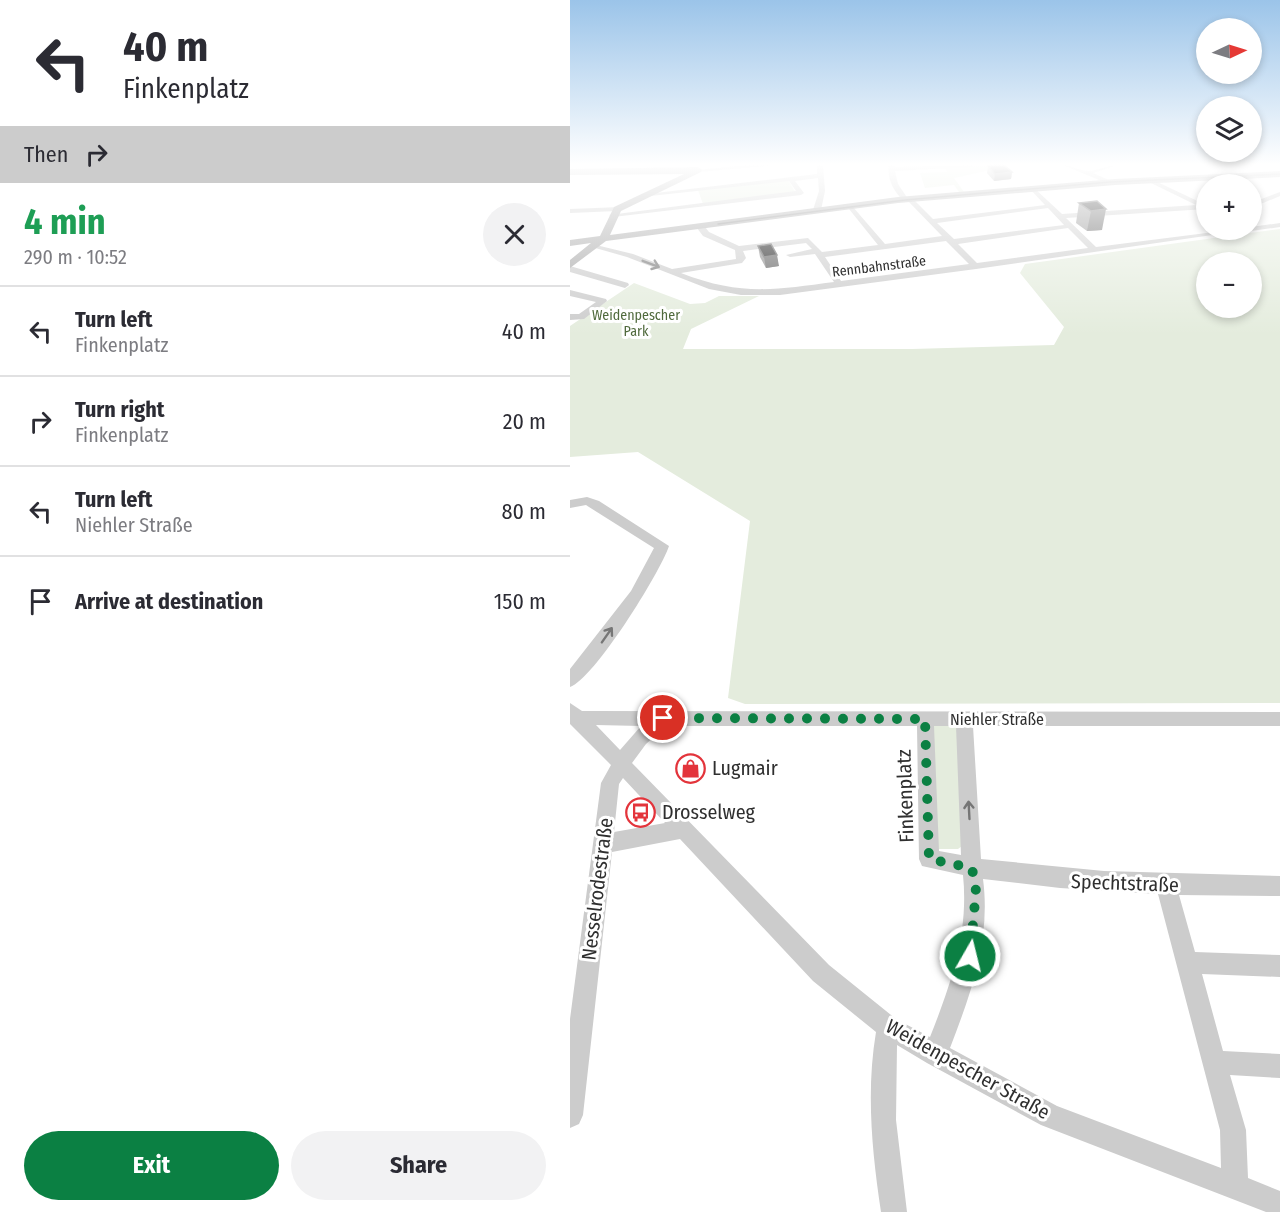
<!DOCTYPE html>
<html lang="en">
<head>
<meta charset="utf-8">
<style>
	:root { --surface:#fff; --page:#f2f2f3; --text:#2b2b33; --muted:#7c7c81; --line:#e1e1e2; --accent:#0b8043 }
	body { margin:0; font-family:"Fira Sans Condensed",sans-serif; background:var(--page); color:var(--text); height:100vh; display:flex; flex-direction:column; font-size:22px; white-space:nowrap }
	* { box-sizing:border-box; margin:0 }
	p { font-size:20px; color:var(--muted) }
	.icon { flex:none; width:33px; height:33px; fill:none; stroke:currentColor; stroke-width:2; stroke-linecap:round; stroke-linejoin:round }
	.map { position:relative; flex:1; overflow:hidden }
	.details { display:flex; flex-direction:column; background:var(--surface); width:570px }
	.details>* { flex:none }
	.top-card { background:#fff; color:var(--text); overflow:hidden }
	.needle { width:39px; rotate:86deg }
	.fabs { position:absolute; left:626px; top:18px; display:grid; gap:12px }
	.fabs a { display:grid; place-items:center; width:66px; height:66px; border-radius:50%; background:var(--surface); box-shadow:0 3px 9px #0003; font-size:30px }
	.pin { position:absolute; display:grid; place-items:center; width:51px; height:51px; color:#fff; margin:-26px; border:3px solid #fff; border-radius:50%; box-shadow:0 2px 6px #0007 }
	.me { position:absolute; width:66px; margin:-33px; rotate:8deg; stroke-linejoin:round; filter:drop-shadow(0 0 4px #0008) }
	.turn { display:flex; align-items:center; gap:21px; height:126px; padding:0 24px; font-size:27px }
	.turn .icon { width:78px; height:78px; stroke-width:2.5 }
	.turn b { display:block; font-size:42px; line-height:51px }
	.then { display:flex; align-items:center; height:57px; padding:0 24px; background:#0003; gap:12px; font-size:22px }
	.round { display:grid; place-items:center; flex:none; width:63px; height:63px; border-radius:32px; background:var(--page) }
	.headline { display:flex; align-items:center; justify-content:space-between; height:102px; padding:0 24px }
	h1 { font-size:36px; font-weight:700; line-height:45px; color:#1e9e55 }
	.cta { display:flex; gap:12px; margin-top:auto; padding:12px 24px }
	.cta a { flex:1; height:69px; border-radius:36px; background:var(--accent); color:#fff; font-size:24px; font-weight:700; line-height:69px; text-align:center }
	.cta a+a { background:var(--page); color:var(--text) }
	ul { padding:0; list-style:none }
	li { display:flex; align-items:center; gap:18px; height:90px; padding:0 24px; border-top:2px solid var(--line) }
	li div { flex:1 }
	li b { display:block; font-size:22px }
	li em { font-style:normal }
	main { display:flex; flex:1; min-height:0 }
	.map>svg:first-child { display:block }
</style>
</head>
<body>
<main>
<section class="details">
<div class="top-card">
<div class="turn"><svg class="icon" aria-label="left" viewBox="0 0 24 24"><path d="M17 20v-9H6M10 6l-5 5 5 5"/></svg><div><b>40 m</b>Finkenplatz</div></div>
<div class="then">Then<svg class="icon" aria-label="right" viewBox="0 0 24 24"><path d="M7 20v-9h11M14 6l5 5-5 5"/></svg></div>
</div>
<div class="headline"><div><h1>4 min</h1><p>290 m · 10:52</p></div><a class="round"><svg class="icon" aria-label="close" viewBox="0 0 24 24"><path d="M6 6l12 12M18 6L6 18"/></svg></a></div>
<ul>
<li><svg class="icon" aria-label="left" viewBox="0 0 24 24"><path d="M17 20v-9H6M10 6l-5 5 5 5"/></svg><div><b>Turn left</b><p>Finkenplatz</p></div><em>40 m</em></li>
<li><svg class="icon" aria-label="right" viewBox="0 0 24 24"><path d="M7 20v-9h11M14 6l5 5-5 5"/></svg><div><b>Turn right</b><p>Finkenplatz</p></div><em>20 m</em></li>
<li><svg class="icon" aria-label="left" viewBox="0 0 24 24"><path d="M17 20v-9H6M10 6l-5 5 5 5"/></svg><div><b>Turn left</b><p>Niehler Straße</p></div><em>80 m</em></li>
<li><svg class="icon" aria-label="arrive" viewBox="0 0 24 24"><path d="M6 21V4h12l-3 4 3 4H6"/></svg><div><b>Arrive at destination</b></div><em>150 m</em></li>
</ul>
<div class="cta"><a>Exit</a><a>Share</a></div>
</section>
<div class="map">
<svg width="710" height="1212" viewBox="0 0 710 1212">
	<rect width="100%" height="100%" fill="#fff"/>
	<g fill="#e4ecdd" fill-rule="evenodd">
		<path d="M409 165H443L384 178 394 192H389L384 185 355 188 350 173 377 172 375 167Z"/>
		<path d="M218 180 226 193 133 204 128 190Z"/>
		<path d="M710 229V703L175 704 158 698 180 521 68 452 0 457V326L64 283 120 304 135 303 149 296H189L121 329 113 349H342L484 345 494 327 450 273 455 264ZM636 262H681V308H636Z"/>
		<path d="M362 724H389L392 846 388 849H368Z"/>
	</g>
	<g fill="none" stroke-linecap="round" stroke-linejoin="round">
		<g fill="#ccc" fill-rule="evenodd">
			<path d="M178 165H207L128 172 125 170Z"/>
			<path d="M247 165H253L255 191 251 210 247 212 243 210 249 191 248 178 225 181 234 193 231 195 43 217 39 215 226 191 219 181 80 196 77 194 247 174Z"/>
			<path d="M319 165H325V167L405 165 402 167 325 171 328 184 338 199H343L363 219 475 205 460 189 463 187 492 214 626 205 579 182 581 179 636 205V209L496 218 526 247 660 230H677L406 269 210 295H171L139 289 57 257 22 247 26 245 63 254 102 269 166 259 165 250 133 236 127 228 132 223 139 232 169 246 238 238 252 252 308 245 279 209 283 207 315 244 372 236 338 201H334C323 191 317 179 319 165ZM478 208 494 225 384 239 367 223ZM498 228 518 248 407 263 388 244ZM376 241 399 264 271 281 255 257ZM236 243 242 249 216 255 220 257 245 254 264 282C203 290 170 296 111 273L172 263 176 258 173 251Z"/>
			<path d="M493 165C502 165 509 171 518 171 528 171 537 165 548 165L523 173 543 182 541 185Z"/>
			<path d="M710 192V196L681 208V203Z"/>
			<path d="M50 207 47 211 0 213V209Z"/>
			<path d="M710 223V227L681 231 678 230H681V227Z"/>
			<path d="M0 266 58 283 59 285 55 288 0 272Z"/>
			<path d="M0 290 36 299 37 301 14 319 0 320V314H9L26 302 0 296Z"/>
			<path d="M17 497 29 501 99 546C90 573 24 679 0 687V669L61 591 84 548 19 507 16 505 0 508V500Z"/>
			<path d="M0 703 12 711 710 712V726H403L411 859 534 871 710 876V896L609 895 625 952 710 955V977L632 974 653 1051 710 1054V1078L660 1075 676 1130 678 1178 710 1191V1212H696L471 1125 357 1063 327 1045 326 1120 337 1212H311C302 1152 296 1092 306 1032L243 981 110 839 42 852 13 1115 9 1124 0 1128V1019L31 783 41 765 0 724ZM26 725 71 726 50 750ZM96 726H347L349 859 352 866 393 875C399 933 381 984 360 1037L326 1019 259 965 62 763 76 744ZM364 726H386L391 855 369 851ZM53 778 95 823 44 832 49 784ZM413 879 490 888 588 894 650 1130 651 1168 487 1106 380 1048C401 993 421 939 413 879Z"/>
		</g>
		<path fill="#a7a7a7" fill-rule="evenodd" d="M128 167 132 170 131 172 51 211 40 235 328 197 545 179 710 171V177L545 185 328 203 36 241 0 268V260L21 243 0 246V240L30 236 44 207 114 174 0 175V169Z"/>
		<path stroke="#848484" stroke-width="1.5" d="M148 224 335 200 540 182 710 174"/>
	</g>
	<g fill="#8a8a8a">
		<path d="M418 166 442 172 441 179 424 181 417 173Z"/>
		<path d="M527 201 532 230 517 231 506 223 509 203Z"/>
		<path d="M188 246 209 266 196 268 190 257Z"/>
	</g>
	<g fill="#5c5c5c">
		<path d="M442 172 441 179 424 181 425 174Z"/>
		<path d="M536 209 532 230 517 231 521 211Z"/>
		<path d="M207 255 209 266 196 268 194 257Z"/>
	</g>
	<g fill="#161616" stroke="#5c5c5c" stroke-width="1.5">
		<path d="M424 165H434L442 172 425 174 418 166Z"/>
		<path d="M527 201 536 209 521 211 509 203Z"/>
		<path d="M201 244 207 255 194 257 188 246Z"/>
	</g>
	<defs><path id="oneway-shaft" d="M-6 0H5M1.5-3L5.5 0L1.5 3" fill="none" stroke-width="1.6" stroke-linecap="round" stroke-linejoin="round" transform="scale(1.5)"/></defs>
	<g stroke="#767676">
		<use href="#oneway-shaft" transform="translate(81 264) rotate(21)"/>
		<use href="#oneway-shaft" transform="translate(37 635) rotate(-55)"/>
		<use href="#oneway-shaft" transform="translate(399 810) rotate(-93)"/>
	</g>
	<linearGradient id="sky" x2="0" y2="1"><stop stop-color="#9bc4e9"/><stop offset="0.49" stop-color="#fff"/><stop offset="1" stop-color="#fff" stop-opacity="0"/></linearGradient>
	<rect width="710" height="335" fill="url(#sky)"/>
	<g fill="none" stroke-linecap="round" stroke-linejoin="round">
		<path stroke="#0b8043" stroke-width="10" stroke-dasharray="0 18" d="M93 718 355 719 359 859 402 868 406 891 400 956"/>
	</g>
	<defs>
		<symbol id="shop-ring" viewBox="-11 -11 22 22"><circle r="9.5" fill="#fff" stroke="#e3343b" stroke-width="1.5"/><path d="M-5-2.5h2.3a2.7 3.5 0 0 1 5.4 0H5L5.5 6h-11ZM-1.5-2.5h3a1.5 2.3 0 0 0-3 0Z" fill="#e3343b"/></symbol>
		<symbol id="bus-ring" viewBox="-11 -11 22 22"><circle r="9.5" fill="#fff" stroke="#e3343b" stroke-width="1.5"/><path d="M-5-6H5V4H4V6H2V4H-2V6H-4V4H-5ZM-3.5-4V0h7V-4ZM-3.5 1.2v1.5H-2V1.2ZM2 1.2v1.5H3.5V1.2Z" fill="#e3343b"/></symbol>
	</defs>
	<g fill-rule="evenodd">
		<use href="#shop-ring" x="104" y="752" width="33" height="33"/>
		<use href="#bus-ring" x="54" y="796" width="33" height="33"/>
	</g>
	<g text-anchor="middle" stroke-width="6" stroke-linejoin="round" paint-order="stroke">
		<g font-size="14" fill="#2f2f2f" stroke="#fff">
			<text transform="translate(309 266) rotate(-7)" y="5">Rennbahnstraße</text>
		</g>
		<g font-size="14" fill="#506a3d" stroke="#fff">
			<text x="66" y="320">Weidenpescher<tspan x="66" dy="16">Park</tspan></text>
		</g>
		<g font-size="16" fill="#2f2f2f" stroke="#fff">
			<text x="427" y="725">Niehler Straße</text>
		</g>
		<g font-size="20" fill="#2f2f2f" stroke="#fff" text-anchor="start">
			<text x="142" y="775">Lugmair</text>
			<text x="92" y="819">Drosselweg</text>
		</g>
		<g font-size="20" fill="#2f2f2f" stroke="#fff">
			<text transform="translate(335 796) rotate(-92)" y="7">Finkenplatz</text>
			<text transform="translate(555 883) rotate(2)" y="7">Spechtstraße</text>
			<text transform="translate(27 889) rotate(-83)" y="7">Nesselrodestraße</text>
			<text transform="translate(398 1069) rotate(29)" y="7">Weidenpescher Straße</text>
		</g>
	</g>
</svg>
<div class="fabs">
<a><svg class="needle" viewBox="-14 -14 28 28"><path d="M0-13l5 13h-10z" fill="#e53935"/><path d="M0 13l5-13h-10z" fill="#7c7c81"/></svg></a>
<a><svg class="icon" aria-label="layers" viewBox="0 0 24 24"><path d="M12 4l9 5-9 5-9-5zM3 14l9 5 9-5"/></svg></a>
<a>+</a>
<a>−</a>
</div>
<div class="pin" style="left:93px;top:718px;background:#d93025"><svg class="icon" aria-label="arrive" viewBox="0 0 24 24"><path d="M6 21V4h12l-3 4 3 4H6"/></svg></div>
<svg class="me" style="left:400px;top:956px" viewBox="-20 -20 40 40"><circle r="17" fill="#0b8043" stroke="#fff" stroke-width="3"/><path d="M0-11L8 9 0 5-8 9z" fill="#fff"/></svg>
</div>
</main>
</body>
</html>
